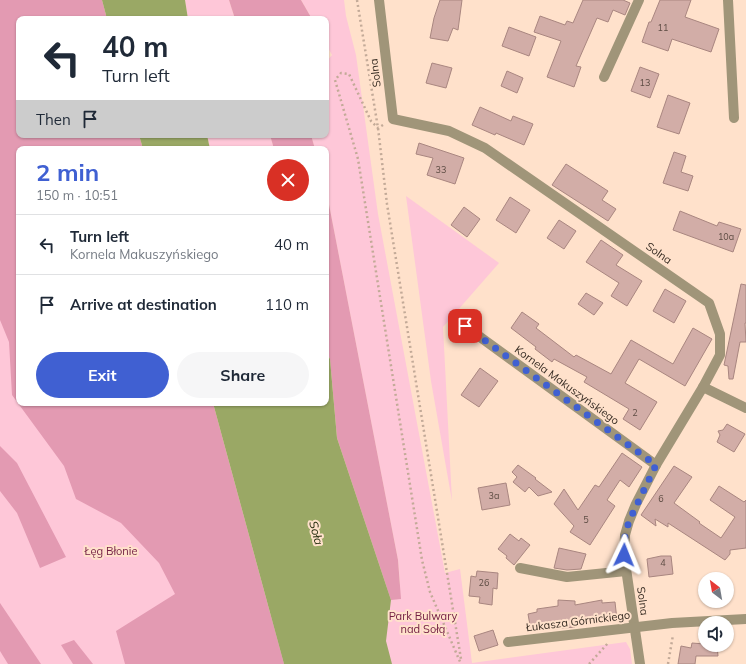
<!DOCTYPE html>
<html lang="en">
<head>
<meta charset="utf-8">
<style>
	:root { --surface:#fff; --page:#f6f6f7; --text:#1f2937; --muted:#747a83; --line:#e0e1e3; --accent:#4060d2 }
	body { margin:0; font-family:Mulish,sans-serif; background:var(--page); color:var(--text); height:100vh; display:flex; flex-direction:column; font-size:15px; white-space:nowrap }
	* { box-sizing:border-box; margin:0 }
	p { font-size:13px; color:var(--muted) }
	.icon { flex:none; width:22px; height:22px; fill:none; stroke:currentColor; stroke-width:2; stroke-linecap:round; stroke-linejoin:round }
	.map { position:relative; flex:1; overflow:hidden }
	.drawer { position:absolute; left:16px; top:146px; width:313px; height:260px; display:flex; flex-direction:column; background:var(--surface); border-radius:8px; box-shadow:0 1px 3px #0004 }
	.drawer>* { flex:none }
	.guide { position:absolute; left:16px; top:16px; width:313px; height:122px; border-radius:8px; box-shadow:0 1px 3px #0004; background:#fff; color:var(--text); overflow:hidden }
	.needle { width:26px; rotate:329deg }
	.tools { position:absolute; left:698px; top:572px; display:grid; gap:8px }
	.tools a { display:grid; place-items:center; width:36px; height:36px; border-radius:50%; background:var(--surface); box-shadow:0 1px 3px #0004; font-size:20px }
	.pin { position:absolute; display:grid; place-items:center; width:34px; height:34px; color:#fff; margin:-17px; border-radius:8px; box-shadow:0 2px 6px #0006 }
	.me { position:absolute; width:44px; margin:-22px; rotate:2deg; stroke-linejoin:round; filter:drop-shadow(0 0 3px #0008) }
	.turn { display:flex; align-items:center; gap:14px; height:84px; padding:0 20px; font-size:18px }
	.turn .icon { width:52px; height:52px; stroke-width:2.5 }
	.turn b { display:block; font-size:28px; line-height:34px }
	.then { display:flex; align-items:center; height:38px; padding:0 20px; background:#0003; gap:8px; font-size:15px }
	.round { display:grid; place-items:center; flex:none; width:42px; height:42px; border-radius:21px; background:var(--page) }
	.overview { display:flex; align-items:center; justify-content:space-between; height:68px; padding:0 20px }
	h1 { font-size:24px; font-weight:700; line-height:30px; color:var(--accent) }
	.action { display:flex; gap:8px; margin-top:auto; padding:8px 20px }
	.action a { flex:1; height:46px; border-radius:24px; background:var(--accent); color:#fff; font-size:16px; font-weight:700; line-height:46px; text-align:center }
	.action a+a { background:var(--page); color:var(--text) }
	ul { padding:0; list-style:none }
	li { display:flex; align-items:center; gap:12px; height:60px; padding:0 20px; border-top:1px solid var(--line) }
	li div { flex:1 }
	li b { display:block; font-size:15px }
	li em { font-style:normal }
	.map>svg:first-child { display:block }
</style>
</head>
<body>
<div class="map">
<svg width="746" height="664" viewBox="0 0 746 664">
	<rect width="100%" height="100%" fill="#ffe1cb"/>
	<g fill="#fec7d8">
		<path d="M0 0 19 19V403L253 622 400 584 398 560 326 189V149H315L311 135H326V62L332 55 326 44V19H312L301 0H344L346 16 356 55 378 214 445 573 460 569 472 663 626 642 630 649 632 664H0Z"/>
		<path d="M185 0H229L235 19H188Z"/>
		<path d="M207 135H270L274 149H210Z"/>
		<path d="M406 196 499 263 443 327 452 501 431 381Z"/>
	</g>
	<g fill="#e39ab2">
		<path d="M0 0H102L107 19H19V135H139L143 149H19V403H213L284 664H125L116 631 175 594 159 563 121 523 76 499 64 466 12 395 9 342 0 320Z"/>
		<path d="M229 0H301L312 19H235Z"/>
		<path d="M270 135H311L315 149H274Z"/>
		<path d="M326 189 398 560 401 599 391 600 337 438 330 359 326 351Z"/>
		<path d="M0 446 17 463 66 557 40 568 17 513 0 491Z"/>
		<path d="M0 603 41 664H8L0 651Z"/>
		<path d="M74 640 93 664H73L61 645Z"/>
	</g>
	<g fill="#9aa865">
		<path d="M102 0H185L188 19H107Z"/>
		<path d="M139 135H207L210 149H143Z"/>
		<path d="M326 351 330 359 337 438 391 600 386 641 392 664H284L213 403H326Z"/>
	</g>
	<g fill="#d2ada7" stroke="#a98680">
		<path d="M440 0H462L458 30 453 28 448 41 430 38 434 18Z"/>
		<path d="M583 0H623L630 3 625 15 613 10 608 22 597 18 576 66 581 67 574 87 547 77 561 41 534 32 540 16 565 25 567 21 573 23Z"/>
		<path d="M660 0H691L685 17 719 29 711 52 672 39 668 51 642 42 649 22H651Z"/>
		<path d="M509 27 536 37 529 56 502 46Z"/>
		<path d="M432 63 452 68 446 88 426 83Z"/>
		<path d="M640 67 659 74 650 98 631 91Z"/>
		<path d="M507 71 523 78 517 93 501 86Z"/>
		<path d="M668 95 690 103 679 134 657 127Z"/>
		<path d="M480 107 511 121 513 116 533 124 524 145 496 133 495 135 472 125Z"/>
		<path d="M419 143 464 158 455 184 427 175 433 158 416 154Z"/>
		<path d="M674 152 686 156 681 172 693 176 688 191 663 183Z"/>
		<path d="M566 164 608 191 602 200 616 209 608 221 552 185Z"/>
		<path d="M510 197 530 210 516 233 496 220Z"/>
		<path d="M464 207 480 219 467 237 451 225Z"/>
		<path d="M680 211 717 226 719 222 741 229 733 252 673 230Z"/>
		<path d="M559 220 576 231 564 249 547 238Z"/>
		<path d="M601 240 623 255 616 265 642 281 627 306 611 296 619 283 586 262Z"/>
		<path d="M741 284 746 285V323H745L746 342H740L733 379H729L728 366 724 365Z"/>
		<path d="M665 289 686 301 674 323 653 311Z"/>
		<path d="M586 293 603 303 594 315 578 304Z"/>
		<path d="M522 312 539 324 536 328 574 357 576 355 611 374 631 340 673 364 693 328 712 339 685 386 639 359 625 383 657 402 640 430 623 419 629 409 584 382 587 377 554 359 552 362 535 349 536 347 511 328Z"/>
		<path d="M480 368 498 381 479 407 461 395Z"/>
		<path d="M727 424 745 434 734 452 717 442 720 435 718 431 723 430Z"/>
		<path d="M622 453 642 467 629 487 620 480 607 500 615 506 590 545 570 532 574 526 554 504 564 489 578 510 595 485 599 487Z"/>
		<path d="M518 465 536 478 535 479 552 492 538 496 529 487 525 492 513 482 517 477 512 472Z"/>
		<path d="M674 466 692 477 674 503 700 522 699 523 721 538 735 517 710 500 719 486 744 502 746 500V548L730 550V554L725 560 668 523V527L655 519 656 526 641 515Z"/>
		<path d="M506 483 510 505 482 510 478 488Z"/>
		<path d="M510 534 519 541 521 538 530 545 514 565 506 558 507 556 498 549Z"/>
		<path d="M559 548 586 554 581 569 567 570 554 568Z"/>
		<path d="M661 556H671L673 574 649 577 647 559Z"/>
		<path d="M477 571 498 573 497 589 493 588 492 605 479 603 480 597 469 596 471 576 476 577Z"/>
		<path d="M558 600 575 601V605L602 600V603L615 602 617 620 575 626V627L531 631 528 614 537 612V609L558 606Z"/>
		<path d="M493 630 498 645 479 651 474 636Z"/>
		<path d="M692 643 717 645 718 656H696L695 664H678L681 646 691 648Z"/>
	</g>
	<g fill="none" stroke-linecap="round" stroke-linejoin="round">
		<g stroke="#c3aa98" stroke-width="2.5" stroke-dasharray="2 3" stroke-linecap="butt">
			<path d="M357 0 378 128 387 204 461 659"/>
			<path d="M383 125 378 128 371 121 349 74 341 73 335 80 358 159 422 560 430 592 461 664"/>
			<path d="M589 664 609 642"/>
			<path d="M668 664 673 635"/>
		</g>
		<g stroke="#a09579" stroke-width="10">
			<path d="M379 0 393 119 449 131 485 148 709 303 720 334V355L703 387 656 465 636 504 629 521 625 535 624 555 640 664"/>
			<path d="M728 0 734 118"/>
			<path d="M604 77 639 0"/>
			<path d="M465 326 656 465"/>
			<path d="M703 387 746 408"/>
			<path d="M520 568 567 577 626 571"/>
			<path d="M508 642 672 623 746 619"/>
		</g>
	</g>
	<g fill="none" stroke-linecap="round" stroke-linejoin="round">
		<path stroke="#4060d2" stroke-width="7" stroke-dasharray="0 12.6" d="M465 326 656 465 629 521 625 536 624 555"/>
	</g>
	<g text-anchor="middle" stroke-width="4" stroke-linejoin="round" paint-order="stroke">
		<g font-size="9" fill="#5d4c43">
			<text x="663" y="31">11</text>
			<text x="645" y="86">13</text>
			<text x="441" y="173">33</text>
			<text x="726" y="240">10a</text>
			<text x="635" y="416">2</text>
			<text x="494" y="499">3a</text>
			<text x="661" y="502">6</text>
			<text x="586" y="523">5</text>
			<text x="663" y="566">4</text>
			<text x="484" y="586">26</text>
		</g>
		<g font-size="11" fill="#362b22" stroke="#ffe1cb">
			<text transform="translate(375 73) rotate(-97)" y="4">Solna</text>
			<text transform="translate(659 253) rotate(35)" y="4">Solna</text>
			<text transform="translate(567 385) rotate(36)" y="4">Kornela Makuszyńskiego</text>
			<text transform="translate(643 601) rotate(82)" y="4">Solna</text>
			<text transform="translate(578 621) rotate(-7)" y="4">Łukasza Górnickiego</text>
		</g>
		<g font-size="11" fill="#742044" stroke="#ffe1cb">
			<text x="111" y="555">Łęg Błonie</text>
			<text x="423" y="620">Park Bulwary<tspan x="423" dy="13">nad Sołą</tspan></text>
		</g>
		<g font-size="12" font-style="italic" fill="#2a3012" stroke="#ffe1cb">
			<text transform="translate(316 533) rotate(75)" y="4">Soła</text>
		</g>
	</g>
</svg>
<div class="tools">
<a><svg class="needle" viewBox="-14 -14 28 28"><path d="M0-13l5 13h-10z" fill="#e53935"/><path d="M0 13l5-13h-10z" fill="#747a83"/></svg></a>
<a><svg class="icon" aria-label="sound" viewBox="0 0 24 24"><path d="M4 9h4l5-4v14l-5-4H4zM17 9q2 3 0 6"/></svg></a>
</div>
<div class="pin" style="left:465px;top:326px;background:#d93025"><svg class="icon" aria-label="arrive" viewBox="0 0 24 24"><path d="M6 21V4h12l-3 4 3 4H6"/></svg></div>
<svg class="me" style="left:624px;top:555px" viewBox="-20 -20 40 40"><path d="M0-17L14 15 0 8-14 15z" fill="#4060d2" stroke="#fff" stroke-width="4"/></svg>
<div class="guide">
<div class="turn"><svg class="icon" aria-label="left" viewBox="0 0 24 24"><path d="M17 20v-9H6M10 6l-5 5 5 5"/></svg><div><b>40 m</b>Turn left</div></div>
<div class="then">Then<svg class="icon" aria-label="arrive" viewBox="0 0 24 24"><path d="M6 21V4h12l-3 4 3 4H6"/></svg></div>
</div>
<section class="drawer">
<div class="overview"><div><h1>2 min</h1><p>150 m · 10:51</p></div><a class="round" style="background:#d93025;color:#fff"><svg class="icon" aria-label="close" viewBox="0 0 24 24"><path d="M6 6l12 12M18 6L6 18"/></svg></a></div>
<ul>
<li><svg class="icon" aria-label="left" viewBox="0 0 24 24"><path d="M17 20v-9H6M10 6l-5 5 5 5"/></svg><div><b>Turn left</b><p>Kornela Makuszyńskiego</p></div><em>40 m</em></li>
<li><svg class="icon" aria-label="arrive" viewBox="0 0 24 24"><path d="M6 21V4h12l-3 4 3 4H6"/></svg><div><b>Arrive at destination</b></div><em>110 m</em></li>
</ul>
<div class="action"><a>Exit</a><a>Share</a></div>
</section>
</div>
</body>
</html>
